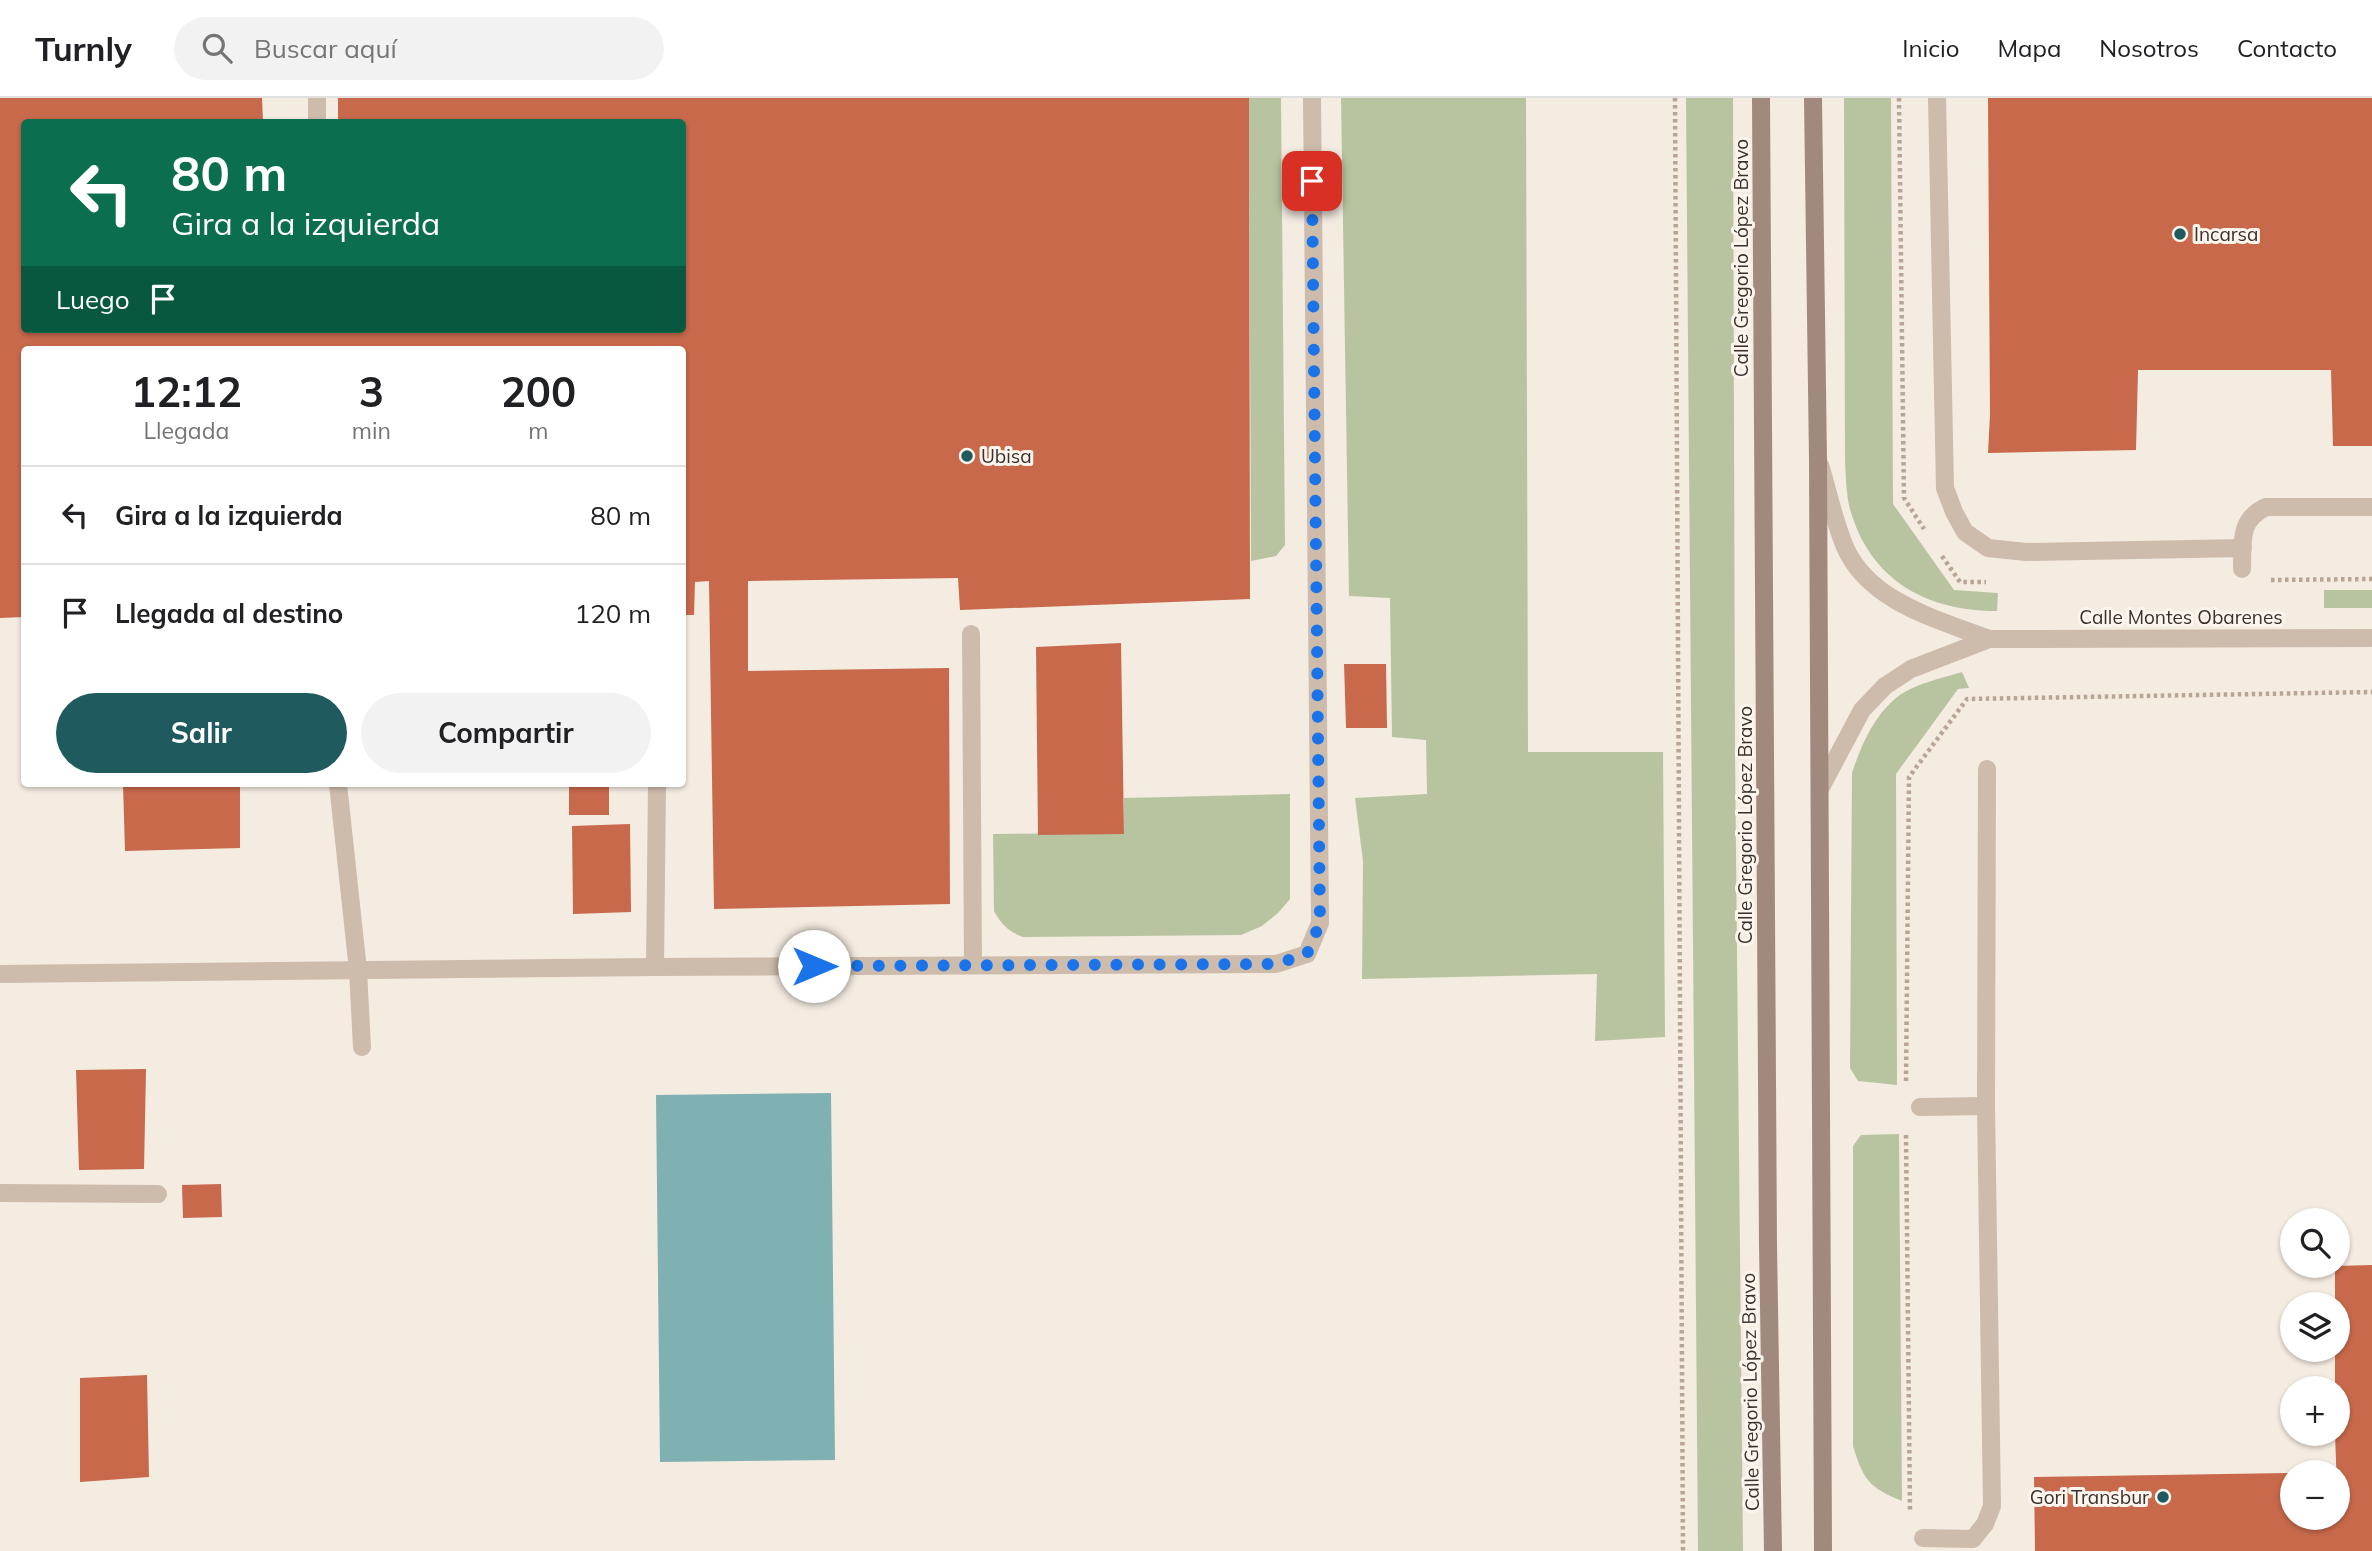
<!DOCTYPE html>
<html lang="es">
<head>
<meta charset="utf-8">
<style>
	:root { --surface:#fff; --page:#f2f2f2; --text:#202124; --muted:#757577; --line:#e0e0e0; --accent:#1f5a5e }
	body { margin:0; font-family:Mulish,sans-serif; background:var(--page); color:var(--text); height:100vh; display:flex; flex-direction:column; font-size:26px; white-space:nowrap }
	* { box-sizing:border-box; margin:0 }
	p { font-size:23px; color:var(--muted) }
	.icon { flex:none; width:38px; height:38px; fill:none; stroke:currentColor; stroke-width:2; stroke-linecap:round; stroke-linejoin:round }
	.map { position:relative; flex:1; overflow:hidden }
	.sheet { position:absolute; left:21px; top:248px; width:665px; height:441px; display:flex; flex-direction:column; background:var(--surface); border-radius:7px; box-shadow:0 2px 5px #0004 }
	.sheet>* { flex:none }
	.hud { position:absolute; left:21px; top:21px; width:665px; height:214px; border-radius:7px; box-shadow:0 2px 5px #0004; background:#0b6e4f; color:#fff; overflow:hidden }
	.buttons { position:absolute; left:2280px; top:1110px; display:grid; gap:14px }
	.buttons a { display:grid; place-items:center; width:70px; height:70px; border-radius:50%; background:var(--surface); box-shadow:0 2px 5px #0004; font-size:35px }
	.pin { position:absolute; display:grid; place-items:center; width:60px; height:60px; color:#fff; margin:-30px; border-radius:14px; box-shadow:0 4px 10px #0006 }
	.me { position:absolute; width:77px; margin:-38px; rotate:90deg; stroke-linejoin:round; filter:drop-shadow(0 0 5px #0008) }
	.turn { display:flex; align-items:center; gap:24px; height:147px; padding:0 35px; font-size:32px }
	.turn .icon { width:91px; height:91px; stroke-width:2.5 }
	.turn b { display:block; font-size:49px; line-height:60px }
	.then { display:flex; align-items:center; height:66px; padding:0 35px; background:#0003; gap:14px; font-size:26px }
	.eta { display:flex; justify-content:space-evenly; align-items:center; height:119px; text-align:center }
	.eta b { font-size:42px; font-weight:700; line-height:49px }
	.cta { display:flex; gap:14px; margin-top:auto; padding:14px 35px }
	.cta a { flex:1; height:80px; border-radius:42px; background:var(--accent); color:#fff; font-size:28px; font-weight:700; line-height:80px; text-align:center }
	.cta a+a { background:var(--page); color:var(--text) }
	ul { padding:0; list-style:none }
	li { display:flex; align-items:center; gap:21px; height:98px; padding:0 35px; border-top:2px solid var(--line) }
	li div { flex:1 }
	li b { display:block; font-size:26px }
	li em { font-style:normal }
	header { display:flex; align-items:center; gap:42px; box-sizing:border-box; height:98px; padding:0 35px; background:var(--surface); border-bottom:2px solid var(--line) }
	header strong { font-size:33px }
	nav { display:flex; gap:38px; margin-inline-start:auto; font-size:24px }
	.search { width:490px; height:63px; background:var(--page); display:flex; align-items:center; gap:18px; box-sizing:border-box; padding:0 24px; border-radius:38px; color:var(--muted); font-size:26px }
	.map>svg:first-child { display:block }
</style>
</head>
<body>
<header>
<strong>Turnly</strong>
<div class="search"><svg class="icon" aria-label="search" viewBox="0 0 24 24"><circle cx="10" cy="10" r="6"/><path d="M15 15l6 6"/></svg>Buscar aquí</div>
<nav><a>Inicio</a><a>Mapa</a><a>Nosotros</a><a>Contacto</a></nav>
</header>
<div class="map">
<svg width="2372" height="1453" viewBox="0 0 2372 1453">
	<rect width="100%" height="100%" fill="#f4ebe1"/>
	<g fill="#b8c4a0">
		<path d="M1249 0H1281L1285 447 1276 458 1251 463Z"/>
		<path d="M1341 0H1526L1528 654H1663L1665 939 1595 943 1597 876 1362 881 1363 763 1355 700 1427 696 1426 642 1392 639 1390 500 1349 498Z"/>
		<path d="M1686 0H1733L1735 655 1743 1453H1698Z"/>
		<path d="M1844 0H1891L1893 406 1954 492 1998 495 1997 513C1926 513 1870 482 1850 411 1846 396 1846 379 1845 363Z"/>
		<rect x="2324" y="492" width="48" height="18"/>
		<path d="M1962 574 1969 590 1958 591 1896 676 1897 987 1858 983 1850 970 1852 675C1861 648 1873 619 1896 600 1913 586 1940 581 1962 574Z"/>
		<path d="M1290 696V801L1278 815 1262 828 1241 837 1023 839C1009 834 1001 826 994 813L993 736 1124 735V700Z"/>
		<path d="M1899 1036 1902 1403C1869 1390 1863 1381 1853 1348V1048L1861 1037Z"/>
	</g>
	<path fill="#7fb0b2" d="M831 995 835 1362 660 1364 656 997Z"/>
	<g fill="#c8694b">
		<path d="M0 0H262L263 24H24V231H682V24H338V0H1249L1250 501 960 512 958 480 748 483V573L949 570 950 806 714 811 709 483 695 484 694 517H682V252H24V519L0 520Z"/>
		<path d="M1988 0H2372V348H2333L2331 272H2138L2136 352 1988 355 1990 317Z"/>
		<path d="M1121 545 1124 736 1038 737 1036 549Z"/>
		<path d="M1344 566H1386L1387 630H1346Z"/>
		<path d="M123 686H240V750L125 753Z"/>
		<rect x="569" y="686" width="40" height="31"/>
		<path d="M630 726 631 814 573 816 572 728Z"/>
		<path d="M146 971 144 1071 79 1072 76 972Z"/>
		<path d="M221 1086 222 1119 183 1120 182 1087Z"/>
		<path d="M2372 1167V1453H2035L2034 1379 2292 1375V1419H2338L2335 1335H2338V1290H2335V1251H2338V1206H2335V1168Z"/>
		<path d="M147 1277 149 1379 80 1384V1280Z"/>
	</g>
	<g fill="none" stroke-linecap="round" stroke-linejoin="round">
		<g stroke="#b9a596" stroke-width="4.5" stroke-dasharray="3.5 3.5" stroke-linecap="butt">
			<path d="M1675 0 1683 1453"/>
			<path d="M1899 0 1904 400 1924 431"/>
			<path d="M1942 458 1960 484H1986"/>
			<path d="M2271 482 2372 481"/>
			<path d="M1906 983 1909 679 1967 601 2372 594"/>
			<path d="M1906 1037 1910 1414"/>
		</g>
		<g stroke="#cdbbac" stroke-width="18">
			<path d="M317 0V24"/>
			<path d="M1937 0 1945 390 1954 414 1965 434 1988 450 2026 454 2243 450"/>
			<path d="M2242 471C2243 445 2238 422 2266 409H2372"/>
			<path d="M971 536 973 867"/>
			<path d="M338 686 358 872 362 949"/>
			<path d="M655 869 657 686"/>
			<path d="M0 876 655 869 1276 866 1307 856 1320 825 1312 0"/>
			<path d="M1920 1009 1986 1008"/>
			<path d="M0 1095 158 1096"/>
			<path d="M1923 1440 1973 1441 1985 1426 1992 1408 1986 1008 1987 671"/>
		</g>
		<g stroke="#cdbbac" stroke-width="18">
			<path d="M1820 367C1828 393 1834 423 1845 449 1869 504 1937 521 1989 541"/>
			<path d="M1820 691 1862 612 1885 588 1911 571 1989 541 2372 540"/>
		</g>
		<g stroke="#a18a7d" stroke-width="18">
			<path d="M1761 0 1768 1147 1773 1453"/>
			<path d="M1813 0 1818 362 1823 1453"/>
		</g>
	</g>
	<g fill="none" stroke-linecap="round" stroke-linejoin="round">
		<path stroke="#1a73e8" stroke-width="12" stroke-dasharray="0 21.6" d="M814 868 1276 866 1307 856 1320 825 1312 83"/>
	</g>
	<g fill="#1f5a5e" stroke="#fbf5ee" stroke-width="2.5">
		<circle cx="2180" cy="136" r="7"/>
		<circle cx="967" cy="358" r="7"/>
		<circle cx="2163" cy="1399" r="7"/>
	</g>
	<g text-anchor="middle" stroke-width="6" stroke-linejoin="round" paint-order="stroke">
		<g font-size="19" fill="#3b302b" stroke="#fbf5ee" text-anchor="start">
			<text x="2194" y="143">Incarsa</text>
			<text x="981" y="365">Ubisa</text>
			<text x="2149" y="1406" text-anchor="end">Gori Transbur</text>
		</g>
		<g font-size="19" fill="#3b302b" stroke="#fbf5ee">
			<text transform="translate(1741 160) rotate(-90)" y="7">Calle Gregorio López Bravo</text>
			<text x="2181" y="526">Calle Montes Obarenes</text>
			<text transform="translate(1745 727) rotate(-90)" y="7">Calle Gregorio López Bravo</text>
			<text transform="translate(1750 1294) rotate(-91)" y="7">Calle Gregorio López Bravo</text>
		</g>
	</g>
</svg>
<div class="buttons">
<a><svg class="icon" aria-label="search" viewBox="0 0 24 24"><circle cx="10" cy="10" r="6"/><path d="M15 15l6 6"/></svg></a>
<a><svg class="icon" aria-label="layers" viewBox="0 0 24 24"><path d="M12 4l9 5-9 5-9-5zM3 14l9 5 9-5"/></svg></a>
<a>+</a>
<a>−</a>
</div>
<div class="pin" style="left:1312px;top:83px;background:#d93025"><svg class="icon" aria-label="arrive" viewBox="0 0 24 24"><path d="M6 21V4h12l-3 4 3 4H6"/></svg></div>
<svg class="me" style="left:814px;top:868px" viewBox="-20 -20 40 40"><circle r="19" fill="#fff"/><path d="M0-13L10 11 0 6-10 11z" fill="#1a73e8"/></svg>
<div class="hud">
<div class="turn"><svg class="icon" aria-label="left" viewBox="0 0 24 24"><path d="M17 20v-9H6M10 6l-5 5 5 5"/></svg><div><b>80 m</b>Gira a la izquierda</div></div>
<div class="then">Luego<svg class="icon" aria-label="arrive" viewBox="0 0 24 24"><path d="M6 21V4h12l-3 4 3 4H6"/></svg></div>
</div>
<section class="sheet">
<div class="eta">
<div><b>12:12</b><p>Llegada</p></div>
<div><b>3</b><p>min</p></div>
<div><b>200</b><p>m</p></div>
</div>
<ul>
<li><svg class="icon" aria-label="left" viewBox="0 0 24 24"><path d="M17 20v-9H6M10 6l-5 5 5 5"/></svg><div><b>Gira a la izquierda</b></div><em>80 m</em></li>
<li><svg class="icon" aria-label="arrive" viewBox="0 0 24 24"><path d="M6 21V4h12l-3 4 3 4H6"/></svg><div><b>Llegada al destino</b></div><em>120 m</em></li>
</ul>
<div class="cta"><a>Salir</a><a>Compartir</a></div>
</section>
</div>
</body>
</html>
